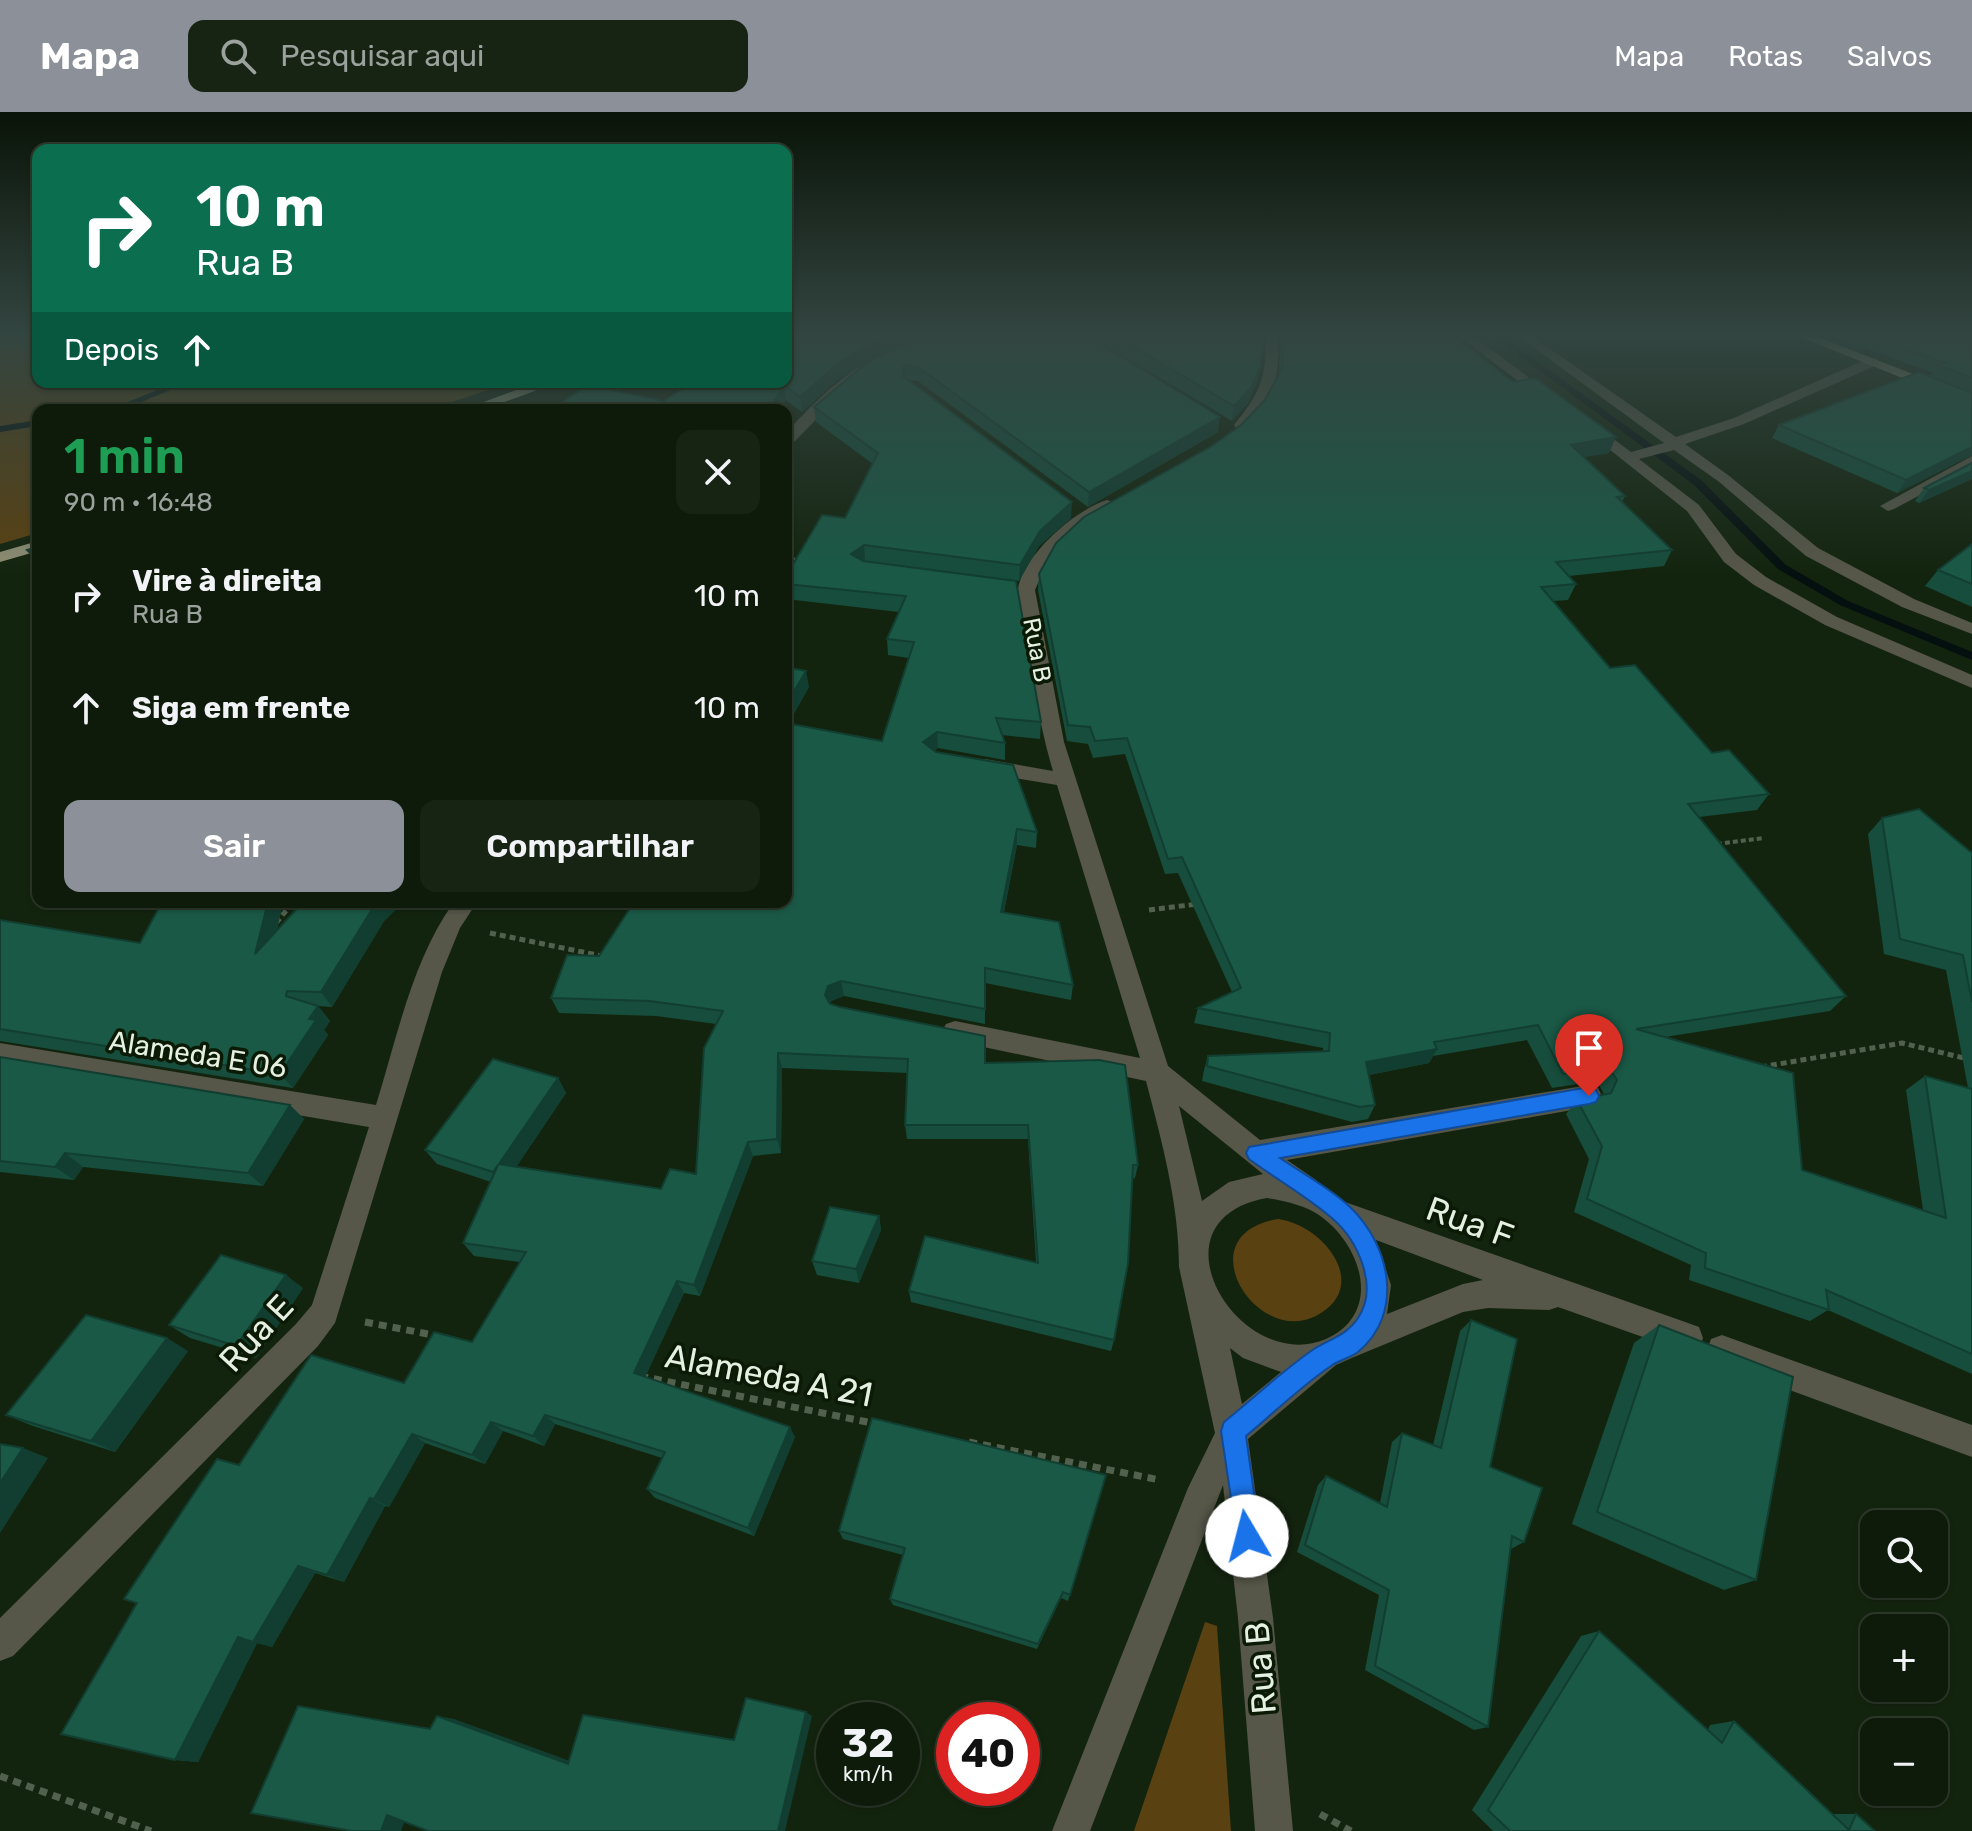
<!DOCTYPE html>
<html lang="pt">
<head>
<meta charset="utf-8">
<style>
	:root { --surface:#0e1b0a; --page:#172413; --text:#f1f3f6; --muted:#9ba19c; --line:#2e392b; --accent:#8c9099 }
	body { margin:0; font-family:Rubik,sans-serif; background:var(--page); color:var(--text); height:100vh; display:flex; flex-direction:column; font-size:30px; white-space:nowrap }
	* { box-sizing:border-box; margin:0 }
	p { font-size:26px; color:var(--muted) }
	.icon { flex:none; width:44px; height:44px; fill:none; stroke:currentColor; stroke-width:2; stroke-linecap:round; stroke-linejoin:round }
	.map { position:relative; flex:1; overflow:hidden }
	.sheet { position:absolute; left:32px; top:292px; width:760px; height:504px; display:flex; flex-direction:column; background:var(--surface); border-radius:16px; box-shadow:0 2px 6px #0004,0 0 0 2px var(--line) }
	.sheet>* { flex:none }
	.guide { position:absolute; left:32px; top:32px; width:760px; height:244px; border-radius:16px; box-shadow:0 2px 6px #0004,0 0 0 2px var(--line); background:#0b6e4f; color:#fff; overflow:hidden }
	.tools { position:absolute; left:1860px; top:1398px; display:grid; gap:16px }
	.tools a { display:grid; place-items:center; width:88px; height:88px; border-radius:16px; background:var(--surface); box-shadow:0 2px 6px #0004,0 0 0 2px var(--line); font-size:40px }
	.speed { position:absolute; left:816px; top:1590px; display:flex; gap:16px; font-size:40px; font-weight:700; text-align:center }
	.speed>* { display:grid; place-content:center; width:104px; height:104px; border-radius:50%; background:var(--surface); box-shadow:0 2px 6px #0004,0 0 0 2px var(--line); line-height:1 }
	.speed small { font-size:20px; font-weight:400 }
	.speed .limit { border:12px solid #d22; background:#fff; color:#111 }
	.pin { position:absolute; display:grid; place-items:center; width:68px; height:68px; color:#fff; margin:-82px -34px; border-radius:50% 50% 50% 0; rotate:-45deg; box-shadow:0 0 8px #0007 }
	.pin .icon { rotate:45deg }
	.me { position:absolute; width:88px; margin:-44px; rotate:352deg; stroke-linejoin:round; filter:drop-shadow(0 0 6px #0008) }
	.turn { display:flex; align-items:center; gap:28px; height:168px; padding:0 32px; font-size:36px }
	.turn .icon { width:104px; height:104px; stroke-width:2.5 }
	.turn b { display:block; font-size:56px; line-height:68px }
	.then { display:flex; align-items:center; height:76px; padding:0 32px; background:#0003; gap:16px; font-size:30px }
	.round { display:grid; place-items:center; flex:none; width:84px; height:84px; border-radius:16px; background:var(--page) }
	.head { display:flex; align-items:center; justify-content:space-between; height:136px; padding:0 32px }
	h1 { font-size:48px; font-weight:600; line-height:60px; color:#1e9e55 }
	.cta { display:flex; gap:16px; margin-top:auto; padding:16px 32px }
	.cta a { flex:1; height:92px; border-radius:16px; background:var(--accent); color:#fff; font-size:32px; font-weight:600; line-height:92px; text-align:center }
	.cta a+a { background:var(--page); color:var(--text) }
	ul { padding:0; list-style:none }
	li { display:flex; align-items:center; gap:24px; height:112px; padding:0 32px }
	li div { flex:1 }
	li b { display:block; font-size:30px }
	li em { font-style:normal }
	header { display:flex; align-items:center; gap:48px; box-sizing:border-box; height:112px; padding:0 40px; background:var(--accent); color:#fff }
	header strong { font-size:38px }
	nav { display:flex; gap:44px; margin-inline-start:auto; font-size:28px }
	.search { width:560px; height:72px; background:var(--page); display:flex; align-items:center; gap:20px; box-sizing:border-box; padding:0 28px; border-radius:16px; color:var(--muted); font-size:30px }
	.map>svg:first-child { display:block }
</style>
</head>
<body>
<header>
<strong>Mapa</strong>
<div class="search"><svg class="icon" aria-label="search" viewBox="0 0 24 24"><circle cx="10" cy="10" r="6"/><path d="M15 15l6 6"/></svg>Pesquisar aqui</div>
<nav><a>Mapa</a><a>Rotas</a><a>Salvos</a></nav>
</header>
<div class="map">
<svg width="1972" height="1719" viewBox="0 0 1972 1719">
	<rect width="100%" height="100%" fill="#13240e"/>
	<g fill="#5a4111">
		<path d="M0 222H38V270H513L427 298H38V421L0 432Z"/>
		<path d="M1278 1107C1323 1113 1369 1171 1321 1201 1259 1241 1183 1122 1278 1107Z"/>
		<path d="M1205 1510 1217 1514 1231 1719H1134Z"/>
	</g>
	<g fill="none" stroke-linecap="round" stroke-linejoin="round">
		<g fill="#040f0f" fill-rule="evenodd">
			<path d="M1490 222H1499L1701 368 1786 453 1848 489 1972 540V548L1840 493 1778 457 1693 372Z"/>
			<path d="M177 270H190L122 298H108Z"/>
			<path d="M38 308V314L0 320V314Z"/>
		</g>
		<path stroke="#52614e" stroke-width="3" stroke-dasharray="4 2" stroke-linecap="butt" d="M786 446 800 448"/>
		<path stroke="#52614e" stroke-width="4" stroke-dasharray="5 3" stroke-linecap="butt" d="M1717 732 1764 726"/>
		<g stroke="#52614e" stroke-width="5" stroke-dasharray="6 4" stroke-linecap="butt">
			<path d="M1149 798 1198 792"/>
			<path d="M276 811 293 790"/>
			<path d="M490 821 602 844"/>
			<path d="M1761 955 1902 931 1972 948"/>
		</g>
		<g stroke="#52614e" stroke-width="7" stroke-dasharray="8 6" stroke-linecap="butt">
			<path d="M365 1210 438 1224"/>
			<path d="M640 1264 877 1312"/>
			<path d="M969 1330 1160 1368"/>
			<path d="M0 1664 151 1719"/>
			<path d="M1320 1702 1351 1719"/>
		</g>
		<g fill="#565649" fill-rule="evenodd">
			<path d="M1265 222H1277C1282 259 1273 290 1246 316H1236L1234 313C1260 281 1268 264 1265 222Z"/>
			<path d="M1456 222H1470L1558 287 1556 290H1546Z"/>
			<path d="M1515 222H1529L1676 325 1734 306 1867 247H1877V253L1744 312 1685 332 1728 363 1818 436 1914 487 1972 511V522L1902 495 1806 444 1718 369 1674 338 1639 347 1699 393 1736 442 1766 465 1837 505 1972 563V576L1825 513 1754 473 1724 450 1687 399 1580 314 1587 310 1592 311 1631 340 1664 331Z"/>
			<path d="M886 240 898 243 851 272 791 333 786 334V321C816 288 845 259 886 240Z"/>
			<path d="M1972 344V355L1894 397 1888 399 1880 394Z"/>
			<path d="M1107 388 1113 390V396L1063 431 1047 451 1035 478 1064 630 1168 954 1260 1028 1589 973 1598 976 1602 984 1598 992 1589 995 1287 1048 1316 1068 1319 1075 1345 1090 1688 1211 1699 1215 1703 1226 1699 1237 1688 1241 1558 1195 1549 1198 1488 1196 1463 1200 1354 1245 1336 1253 1248 1327 1273 1506 1293 1719H1255L1238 1506 1223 1373 1090 1719H1052L1188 1376 1215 1321 1179 1155C1179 1092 1162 1030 1146 969L955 929 946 926 942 919 946 912 955 909 1140 946 1057 673 985 661 975 654 985 647 1053 659C1039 613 1033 566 1025 519 1022 507 1016 489 1018 477 1023 443 1076 397 1107 388ZM1179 994 1263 1062 1229 1070 1202 1089ZM1267 1086C1284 1089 1299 1092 1314 1100 1360 1127 1386 1200 1326 1227 1240 1264 1144 1108 1267 1086ZM1376 1128 1483 1168 1463 1172 1387 1202 1391 1173ZM1230 1236 1243 1246 1281 1260 1242 1292Z"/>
			<path d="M454 790H477L460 816 442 860 335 1211 318 1234 13 1544 0 1549V1506L296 1212 312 1193 369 1015 0 953V931L376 993C397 926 412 848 454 790Z"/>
			<path d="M1722 1223 1972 1313V1345L1711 1249 1707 1238 1711 1227Z"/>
		</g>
		<g fill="#8d8e73" fill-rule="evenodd">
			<path d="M1793 222H1810L1972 285V294Z"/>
			<path d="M538 270H559L483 298H462Z"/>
			<path d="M38 429V439L0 450V440Z"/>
		</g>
	</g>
	<g fill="#164d3c">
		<path d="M786 222H1084L1218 320 1088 395 918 269 908 268 1071 406 1039 434 1019 469 865 449 1016 469 1041 610 1040 627 1002 623 1005 631V648L938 636 934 639 1037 720 1036 736 1017 733 1004 800 1073 873 1071 888 985 871V912L844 884 831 889 830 892 985 951 1138 1053 1135 1066 1132 1067 1114 1228 1111 1239 911 1190 909 1179 1036 1150 1028 1027H907L905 1013 908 961 782 956 781 1041 753 1044 700 1184 684 1181 645 1265 795 1325 754 1424 655 1386 647 1377 662 1346 555 1312 544 1334 503 1319 485 1352 425 1331 389 1395 385 1394 344 1470 315 1461 272 1535 257 1531 198 1650 175 1648 239 1353 404 1271 472 1230 520 1150 474 1144 463 1131 491 1070 437 1052 425 1038 558 966 566 981 516 1055 661 1077 696 1062 716 912 656 904 559 901 551 886 599 844 786 790V555L809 575 788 612 882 629 909 546 888 543 887 527 899 500 786 487V464L845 406 873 352 816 310 814 295 893 238 874 245 837 268 802 300 786 288 663 289Z"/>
		<path d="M1086 222H1264L1257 271 1248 291 1232 309Z"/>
		<path d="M1280 222H1451L1513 270 1609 341 1584 345 1625 384 1622 390 1672 438 1664 454 1569 464 1576 472 1568 488 1553 489 1610 556 1712 641 1769 682 1757 698 1699 705 1846 884 1830 899 1665 925 1802 1058 1923 1098 1906 978 1925 964 1968 976 1946 858 1884 842 1868 722 1882 706 1972 741V1262L1828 1198 1810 1209 1689 1168 1691 1153 1574 1100 1589 1047 1566 1002 1577 988 1604 982 1599 973 1590 970 1552 976 1527 928 1433 944 1429 951 1369 963 1375 993 1368 1007 1352 1010 1202 969 1204 958 1208 944 1323 940V936L1194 911 1198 896 1232 880 1178 761 1165 762 1125 642 1093 646 1088 632 1067 629 1038 478 1039 462 1241 313 1265 288 1279 262Z"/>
		<path d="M1827 222H1972V343L1897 381 1772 326 1779 313 1931 265 1933 261Z"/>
		<path d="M1972 351V367L1919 391 1915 389 1924 376Z"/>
		<path d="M1972 432V495L1925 474 1938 458Z"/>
		<path d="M162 790H283L277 819 303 790H403L384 809 332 895 318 894 330 909 324 918 328 923 293 976 0 929V808L140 831Z"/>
		<path d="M0 945 290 993 304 1007 263 1074 83 1055 74 1068 0 1060Z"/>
		<path d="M879 1104 881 1118 859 1171 817 1163 812 1149Z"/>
		<path d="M303 1176 256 1246 190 1226 169 1213Z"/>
		<path d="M1471 1208 1490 1355 1524 1430 1511 1437 1488 1615 1474 1618 1365 1558 1379 1483 1297 1440 1318 1373 1326 1364 1380 1391 1392 1330 1402 1321 1433 1333 1460 1219Z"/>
		<path d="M1659 1213 1756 1468 1724 1478 1572 1412 1634 1231Z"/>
		<path d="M188 1239 115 1340 33 1314 6 1303Z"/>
		<path d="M872 1306 1070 1483 1068 1489 1061 1486 1037 1537 893 1493 890 1487 903 1443 843 1427 839 1419Z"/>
		<path d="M1599 1519 1708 1618 1710 1613 1734 1609 1833 1702H1856L1875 1719H1493L1472 1698 1581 1524Z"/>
	</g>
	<g fill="#123e31">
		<path d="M896 222H937L874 245 837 268 802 300 800 285 836 253 873 230Z"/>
		<path d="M905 253 906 268 903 271 902 256Z"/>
		<path d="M1260 256 1257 271 1248 291 1232 309 1234 294Z"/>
		<path d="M784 273 786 288 780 298H769Z"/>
		<path d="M1220 305 1218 320 1088 395 1089 380Z"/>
		<path d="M1616 325 1609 341 1565 348 1571 333Z"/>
		<path d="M1972 335V343L1897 381 1906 368Z"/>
		<path d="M1972 359V367L1919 391 1929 378Z"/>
		<path d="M1072 390 1071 406 1039 434 1019 469 1020 453 1040 419Z"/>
		<path d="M864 433 865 449 853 458 851 442Z"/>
		<path d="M806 559 809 575 786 615V593Z"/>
		<path d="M937 620 938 636 924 646 923 630Z"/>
		<path d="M1017 717V733L1001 815V800Z"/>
		<path d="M268 790H283L268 857 255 842Z"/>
		<path d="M378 790H403L384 809 332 895 321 880 374 794Z"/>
		<path d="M841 869 844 884 831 889 828 898 825 883 828 874Z"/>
		<path d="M318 894 330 909 324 918 328 923 293 976 280 962Z"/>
		<path d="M1437 937 1429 951 1359 965 1366 950Z"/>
		<path d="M778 941 782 956 781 1041 777 1027Z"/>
		<path d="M558 966 566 981 509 1066 499 1052Z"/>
		<path d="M290 993 304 1007 263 1074 248 1061Z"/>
		<path d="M748 1030 753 1044 700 1184 694 1173Z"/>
		<path d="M65 1041 83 1055 74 1068 55 1055Z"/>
		<path d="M879 1104 881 1118 859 1171 856 1157Z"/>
		<path d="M286 1163 303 1176 256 1246 236 1234Z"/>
		<path d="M677 1169 684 1181 642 1272 634 1261Z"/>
		<path d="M167 1226 188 1239 115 1340 91 1329Z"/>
		<path d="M545 1303 555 1312 544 1334 533 1324Z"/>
		<path d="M491 1310 503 1319 485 1352 472 1343Z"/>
		<path d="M790 1315 795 1325 754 1424 748 1416Z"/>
		<path d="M412 1322 425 1331 389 1395 374 1387Z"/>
		<path d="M23 1336 48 1346 0 1421V1371Z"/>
		<path d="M370 1386 385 1394 344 1470 327 1463Z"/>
		<path d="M298 1454 315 1461 272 1535 257 1531 198 1650 175 1648 238 1525Z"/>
		<path d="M806 1600 812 1604 785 1719H778Z"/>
		<path d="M437 1604 454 1607 581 1653 568 1652Z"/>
		<path d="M387 1703H407L401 1719H381Z"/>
	</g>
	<g fill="#1a5946" stroke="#123e31" stroke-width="2">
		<path d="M786 222H896L873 230 836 253 800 285 784 273 769 298H550L588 273 663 289 695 270H786Z"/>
		<path d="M935 222H1084L1220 305 1089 380 917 254 905 253 902 256 903 264 1072 390 1040 419 1020 453 864 433 851 442 863 449 1016 469 1041 610 996 606 1005 631 937 620 923 630 936 640 1013 653 1037 720 1017 717 1001 800 1059 810 1073 873 985 856V897L841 869 828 874 825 883 830 892 840 895 985 924V951L1099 948 1125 953 1138 1053H1133L1128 1151 1114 1228 909 1179 925 1124 1038 1151 1028 1013H905L908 947 778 941 777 1027 748 1030 694 1173 677 1169 634 1261 790 1315 748 1416 647 1377 665 1340 545 1303 533 1324 491 1310 472 1343 412 1322 374 1387 370 1386 327 1463 298 1454 253 1530 238 1525 175 1648 61 1622 137 1491 124 1487 169 1419 217 1347 239 1353 311 1243 404 1271 434 1220 472 1230 526 1140 463 1131 498 1053 493 1060 425 1038 493 947 558 966 499 1052 661 1077 670 1057 696 1062 704 936 723 899 650 889 551 886 567 843 599 844 634 790H786V611L882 629 914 530 887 527 906 484 786 472V464L822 403 845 406 878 341 814 295 869 249 909 230Z"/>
		<path d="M1112 222H1264L1260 256 1251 276 1234 294Z"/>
		<path d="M1283 222H1451L1513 270 1535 266 1616 325 1571 333 1625 384 1617 385 1672 438 1556 450 1576 472 1541 475 1610 556 1635 553 1712 641 1729 638 1769 682 1688 692 1846 884 1636 917 1793 961 1802 1058 1946 1106 1925 964 1972 977V1242L1826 1178 1829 1198 1705 1156 1706 1141 1587 1087 1602 1034 1577 988 1611 981 1617 968 1611 959 1602 956 1563 962 1538 913 1434 930 1437 937 1366 950 1375 993 1360 995 1207 954 1208 944 1329 939 1330 921 1198 896 1241 876 1182 745 1168 747 1127 626 1095 629 1090 615 1068 613 1039 462 1056 431 1084 405 1212 334 1241 313 1265 288 1282 257Z"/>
		<path d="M1867 222H1972V266L1938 253 1945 251Z"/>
		<path d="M1919 260 1972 281V335L1906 368 1779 313Z"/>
		<path d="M1972 351V359L1929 378 1924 376Z"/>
		<path d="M1972 432V472L1938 458Z"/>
		<path d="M38 435V448L27 438Z"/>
		<path d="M786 555 806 559 786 593Z"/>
		<path d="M1919 697 1972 741V890L1963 843 1900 827 1882 706Z"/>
		<path d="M162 790H268L255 842 303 790H378L374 794 321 880 287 879 286 884 318 894 309 907 316 908 280 962 0 917V808L140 831Z"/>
		<path d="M0 945 290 993 248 1061 65 1041 55 1055 0 1049Z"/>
		<path d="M830 1095 879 1104 856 1157 812 1149Z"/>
		<path d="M221 1143 286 1163 236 1234 169 1213Z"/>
		<path d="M86 1203 167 1226 91 1329 6 1303Z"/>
		<path d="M1471 1208 1517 1227 1490 1355 1542 1376 1524 1430 1512 1424 1488 1615 1375 1554 1389 1478 1305 1433 1326 1364 1387 1395 1402 1321 1441 1336Z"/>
		<path d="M1659 1213 1793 1265 1756 1468 1597 1400Z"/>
		<path d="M872 1306 1106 1363 1070 1483 1063 1480 1038 1532 890 1487 905 1436 839 1419Z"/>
		<path d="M0 1332 23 1336 0 1371Z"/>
		<path d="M1599 1519 1722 1631 1734 1609 1849 1718 1856 1702 1875 1719H1510L1488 1698Z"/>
		<path d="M746 1586 806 1600 778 1719H428L387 1703 381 1719H352L251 1701 298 1594 430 1617 437 1604 568 1652 583 1603 734 1628Z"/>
	</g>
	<linearGradient id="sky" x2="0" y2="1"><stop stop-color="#0a1408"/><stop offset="0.48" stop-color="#334541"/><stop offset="1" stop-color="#334541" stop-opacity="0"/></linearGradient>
	<rect width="1972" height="462" fill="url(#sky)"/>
	<path fill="#1a73e8" stroke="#114b97" stroke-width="2" d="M1589 975 1596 978 1599 984 1596 990 1589 992 1280 1046C1303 1062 1330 1076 1350 1095 1390 1133 1405 1201 1358 1240 1350 1246 1339 1248 1331 1254 1301 1274 1274 1301 1246 1324L1260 1424 1256 1433 1247 1437 1238 1433 1221 1319 1224 1310C1254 1286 1283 1258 1314 1237 1330 1227 1347 1223 1358 1206 1379 1175 1358 1129 1333 1107 1308 1085 1276 1067 1249 1047L1246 1041 1249 1035Z"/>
	<g text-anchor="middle" stroke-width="7" stroke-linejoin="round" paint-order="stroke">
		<g font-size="24" fill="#e5f0e2" stroke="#0a1a05">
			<text transform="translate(1037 538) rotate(79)" y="8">Rua B</text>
		</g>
		<g font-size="28" fill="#e5f0e2" stroke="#0a1a05">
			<text transform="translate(198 942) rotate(9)" y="10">Alameda E 06</text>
		</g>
		<g font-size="34" fill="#e5f0e2" stroke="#0a1a05">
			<text transform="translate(1470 1110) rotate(20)" y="12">Rua F</text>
			<text transform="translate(256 1221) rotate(-47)" y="12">Rua E</text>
			<text transform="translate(769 1263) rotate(11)" y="12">Alameda A 21</text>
			<text transform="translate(1260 1556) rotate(-95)" y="12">Rua B</text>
		</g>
	</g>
</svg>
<div class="tools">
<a><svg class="icon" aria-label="search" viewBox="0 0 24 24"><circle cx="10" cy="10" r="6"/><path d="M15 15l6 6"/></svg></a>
<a>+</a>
<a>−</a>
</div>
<div class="speed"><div>32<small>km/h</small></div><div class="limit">40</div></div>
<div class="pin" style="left:1589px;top:984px;background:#d93025"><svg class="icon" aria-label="arrive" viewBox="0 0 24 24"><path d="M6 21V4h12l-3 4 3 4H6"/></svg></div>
<svg class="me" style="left:1247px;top:1424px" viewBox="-20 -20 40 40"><circle r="19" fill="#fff"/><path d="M0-13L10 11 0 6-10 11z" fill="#1a73e8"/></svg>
<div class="guide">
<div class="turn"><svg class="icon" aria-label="right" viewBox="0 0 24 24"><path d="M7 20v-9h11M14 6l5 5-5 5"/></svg><div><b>10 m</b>Rua B</div></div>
<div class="then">Depois<svg class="icon" aria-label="ahead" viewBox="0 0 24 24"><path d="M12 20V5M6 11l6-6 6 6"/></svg></div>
</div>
<section class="sheet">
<div class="head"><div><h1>1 min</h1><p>90 m · 16:48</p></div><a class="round"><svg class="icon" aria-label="close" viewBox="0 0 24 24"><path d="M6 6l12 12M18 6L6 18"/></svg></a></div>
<ul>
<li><svg class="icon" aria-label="right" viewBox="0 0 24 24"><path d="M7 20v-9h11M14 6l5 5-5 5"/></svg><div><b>Vire à direita</b><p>Rua B</p></div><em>10 m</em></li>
<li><svg class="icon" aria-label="ahead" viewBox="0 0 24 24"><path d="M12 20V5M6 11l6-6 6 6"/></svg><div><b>Siga em frente</b></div><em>10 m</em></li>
</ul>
<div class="cta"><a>Sair</a><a>Compartilhar</a></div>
</section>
</div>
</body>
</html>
